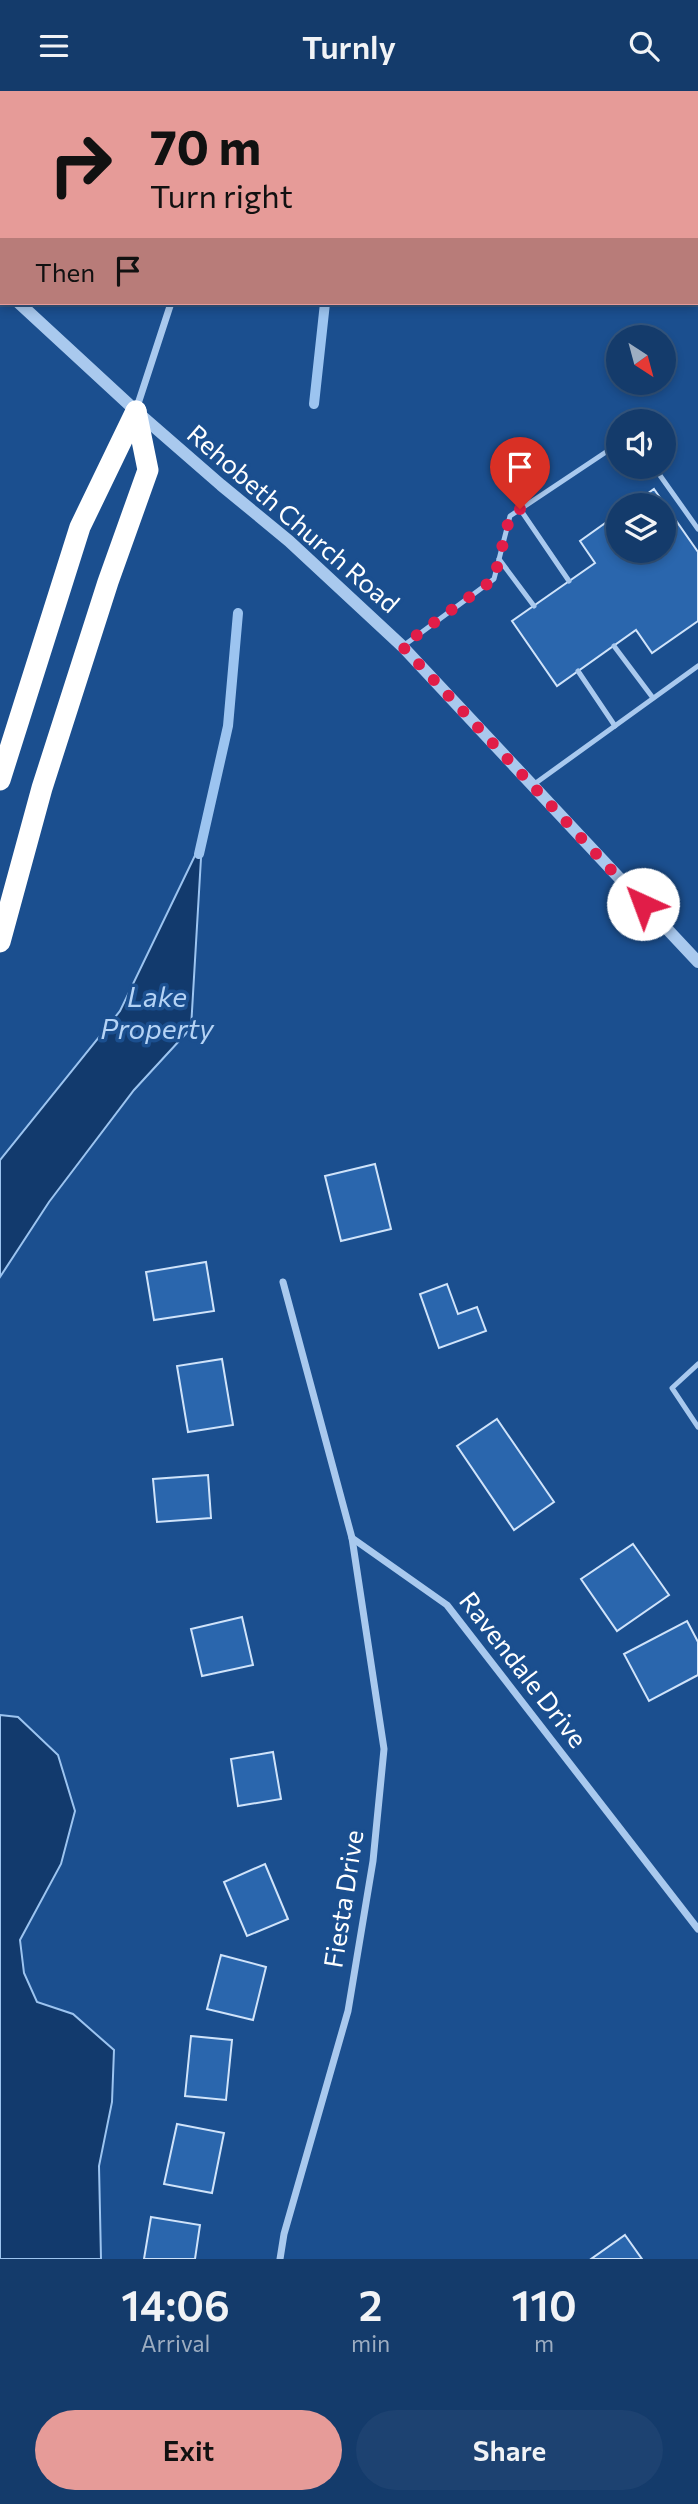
<!DOCTYPE html>
<html lang="en">
<head>
<meta charset="utf-8">
<style>
	:root { --surface:#143b6b; --page:#1d4271; --text:#f1f3f6; --muted:#9dadc1; --line:#33557e; --accent:#e69b98 }
	body { margin:0; font-family:Commissioner,sans-serif; background:var(--page); color:var(--text); height:100vh; display:flex; flex-direction:column; font-size:26px; white-space:nowrap }
	* { box-sizing:border-box; margin:0 }
	p { font-size:23px; color:var(--muted) }
	.icon { flex:none; width:38px; height:38px; fill:none; stroke:currentColor; stroke-width:2; stroke-linecap:round; stroke-linejoin:round }
	.map { position:relative; height:2168px; overflow:hidden }
	.drawer { display:flex; flex-direction:column; background:var(--surface); flex:1 }
	.drawer>* { flex:none }
	.banner { position:absolute; left:0px; top:0px; width:698px; height:214px; box-shadow:0 4px 10px #0003,0 0 0 2px var(--line); background:#e69b98; color:#111; overflow:hidden }
	.needle { width:46px; rotate:144deg }
	.buttons { position:absolute; left:606px; top:234px; display:grid; gap:14px }
	.buttons a { display:grid; place-items:center; width:70px; height:70px; border-radius:50%; background:var(--surface); box-shadow:0 4px 10px #0003,0 0 0 2px var(--line); font-size:35px }
	.pin { position:absolute; display:grid; place-items:center; width:60px; height:60px; color:#fff; margin:-72px -30px; border-radius:50% 50% 50% 0; rotate:-45deg; box-shadow:0 0 7px #0007 }
	.pin .icon { rotate:45deg }
	.me { position:absolute; width:77px; margin:-38px; rotate:317deg; stroke-linejoin:round; filter:drop-shadow(0 0 5px #0008) }
	.turn { display:flex; align-items:center; gap:24px; height:147px; padding:0 35px; font-size:32px }
	.turn .icon { width:91px; height:91px; stroke-width:2.5 }
	.turn b { display:block; font-size:49px; line-height:60px }
	.then { display:flex; align-items:center; height:66px; padding:0 35px; background:#0003; gap:14px; font-size:26px }
	.eta { display:flex; justify-content:space-evenly; align-items:center; height:119px; text-align:center }
	.eta b { font-size:42px; font-weight:600; line-height:49px }
	.cta { display:flex; gap:14px; margin-top:auto; padding:14px 35px }
	.cta a { flex:1; height:80px; border-radius:42px; background:var(--accent); color:#111; font-size:28px; font-weight:600; line-height:80px; text-align:center }
	.cta a+a { background:var(--page); color:var(--text) }
	header { display:flex; justify-content:space-between; align-items:center; height:91px; padding:0 35px; background:var(--surface); font-size:32px; font-weight:600 }
	.map>svg:first-child { display:block }
</style>
</head>
<body>
<header><svg class="icon" aria-label="menu" viewBox="0 0 24 24"><path d="M4 6h16M4 12h16M4 18h16"/></svg>Turnly<svg class="icon" aria-label="search" viewBox="0 0 24 24"><circle cx="10" cy="10" r="6"/><path d="M15 15l6 6"/></svg></header>
<div class="map">
<svg width="698" height="2168" viewBox="0 0 698 2168">
	<rect width="100%" height="100%" fill="#1b4f8f"/>
	<g fill="#123a6d" stroke="#9cc4f0" stroke-width="2">
		<path d="M202 750 191 937 134 999 49 1111 0 1186V1069L120 920Z"/>
		<path d="M0 1624 18 1626 58 1664 75 1720 61 1773 20 1849 24 1882 37 1911 73 1923 114 1959 112 2011 99 2075 101 2168H0Z"/>
	</g>
	<g fill="none" stroke-linecap="round" stroke-linejoin="round">
		<g stroke="#9cc4f0" stroke-width="10">
			<path d="M358 2V0"/>
			<path d="M314 313 325 212"/>
			<path d="M199 763 228 635 238 522"/>
		</g>
	</g>
	<g fill="#2a66ad" stroke="#cfe3fa" stroke-width="2">
		<path d="M654 398 698 461V530L652 562 636 539 557 595 512 530 595 472 580 450 618 423V460H663V415H630Z"/>
		<path d="M375 1073 391 1138 341 1150 325 1085Z"/>
		<path d="M206 1171 214 1220 154 1229 146 1181Z"/>
		<path d="M447 1193 458 1223 477 1216 486 1240 439 1257 420 1203Z"/>
		<path d="M222 1268 233 1334 188 1341 177 1275Z"/>
		<path d="M497 1328 554 1411 514 1439 457 1355Z"/>
		<path d="M208 1384 211 1427 157 1431 153 1388Z"/>
		<path d="M633 1453 669 1504 617 1540 581 1488Z"/>
		<path d="M242 1526 253 1574 202 1585 191 1538Z"/>
		<path d="M687 1530 698 1551V1584L649 1610 624 1563Z"/>
		<path d="M273 1661 281 1708 238 1715 231 1668Z"/>
		<path d="M265 1773 288 1828 247 1845 224 1791Z"/>
		<path d="M221 1864 266 1876 253 1929 207 1918Z"/>
		<path d="M191 1945 232 1949 226 2009 185 2005Z"/>
		<path d="M177 2033 224 2042 212 2102 164 2093Z"/>
		<path d="M151 2126 200 2134 195 2168H144Z"/>
		<path d="M625 2144 642 2168H591Z"/>
	</g>
	<g fill="none" stroke-linecap="round" stroke-linejoin="round">
		<g stroke="#a9c9ee" stroke-width="5">
			<path d="M654 376 698 438"/>
			<path d="M520 418 569 490"/>
			<path d="M499 468 534 515"/>
			<path d="M403 555 494 488 510 425 618 353"/>
			<path d="M614 555 653 607"/>
			<path d="M578 580 615 635"/>
			<path d="M533 694 698 575"/>
			<path d="M698 1273 672 1297 698 1336"/>
		</g>
		<g stroke="#a9c9ee" stroke-width="7">
			<path d="M215 2V0"/>
			<path d="M136 319 171 212"/>
			<path d="M283 1191 352 1447 447 1514 698 1838"/>
			<path d="M280 2168 284 2143 348 1920 373 1770 384 1658 352 1447"/>
		</g>
		<g stroke="#a9c9ee" stroke-width="12">
			<path d="M0 194 2 195"/>
			<path d="M19 212 136 320 221 394 289 450 402 555 698 871"/>
		</g>
		<g stroke="#fff" stroke-width="21">
			<path d="M0 689 80 436 136 320"/>
			<path d="M0 851 42 697 108 491 148 379 136 320"/>
		</g>
	</g>
	<g fill="none" stroke-linecap="round" stroke-linejoin="round">
		<path stroke="#e11d48" stroke-width="12" stroke-dasharray="0 21.6" d="M520 418 510 425 494 488 402 555 643 813"/>
	</g>
	<g text-anchor="middle" stroke-width="7" stroke-linejoin="round" paint-order="stroke">
		<g font-size="26" fill="#fff" stroke="#1b4f8f">
			<text transform="translate(293 428) rotate(41)" y="9">Rehobeth Church Road</text>
			<text transform="translate(523 1579) rotate(52)" y="9">Ravendale Drive</text>
			<text transform="translate(344 1808) rotate(-81)" y="9">Fiesta Drive</text>
		</g>
		<g font-size="28" font-style="italic" fill="#b5d3f5" stroke="#1b4f8f">
			<text x="157" y="916">Lake<tspan x="157" dy="32">Property</tspan></text>
		</g>
	</g>
</svg>
<div class="buttons">
<a><svg class="needle" viewBox="-14 -14 28 28"><path d="M0-13l5 13h-10z" fill="#e53935"/><path d="M0 13l5-13h-10z" fill="#9dadc1"/></svg></a>
<a><svg class="icon" aria-label="sound" viewBox="0 0 24 24"><path d="M4 9h4l5-4v14l-5-4H4zM17 9q2 3 0 6"/></svg></a>
<a><svg class="icon" aria-label="layers" viewBox="0 0 24 24"><path d="M12 4l9 5-9 5-9-5zM3 14l9 5 9-5"/></svg></a>
</div>
<div class="pin" style="left:520px;top:418px;background:#d93025"><svg class="icon" aria-label="arrive" viewBox="0 0 24 24"><path d="M6 21V4h12l-3 4 3 4H6"/></svg></div>
<svg class="me" style="left:643px;top:813px" viewBox="-20 -20 40 40"><circle r="19" fill="#fff"/><path d="M0-13L10 11 0 6-10 11z" fill="#e11d48"/></svg>
<div class="banner">
<div class="turn"><svg class="icon" aria-label="right" viewBox="0 0 24 24"><path d="M7 20v-9h11M14 6l5 5-5 5"/></svg><div><b>70 m</b>Turn right</div></div>
<div class="then">Then<svg class="icon" aria-label="arrive" viewBox="0 0 24 24"><path d="M6 21V4h12l-3 4 3 4H6"/></svg></div>
</div>
</div>
<section class="drawer">
<div class="eta">
<div><b>14:06</b><p>Arrival</p></div>
<div><b>2</b><p>min</p></div>
<div><b>110</b><p>m</p></div>
</div>
<div class="cta"><a>Exit</a><a>Share</a></div>
</section>
</body>
</html>
